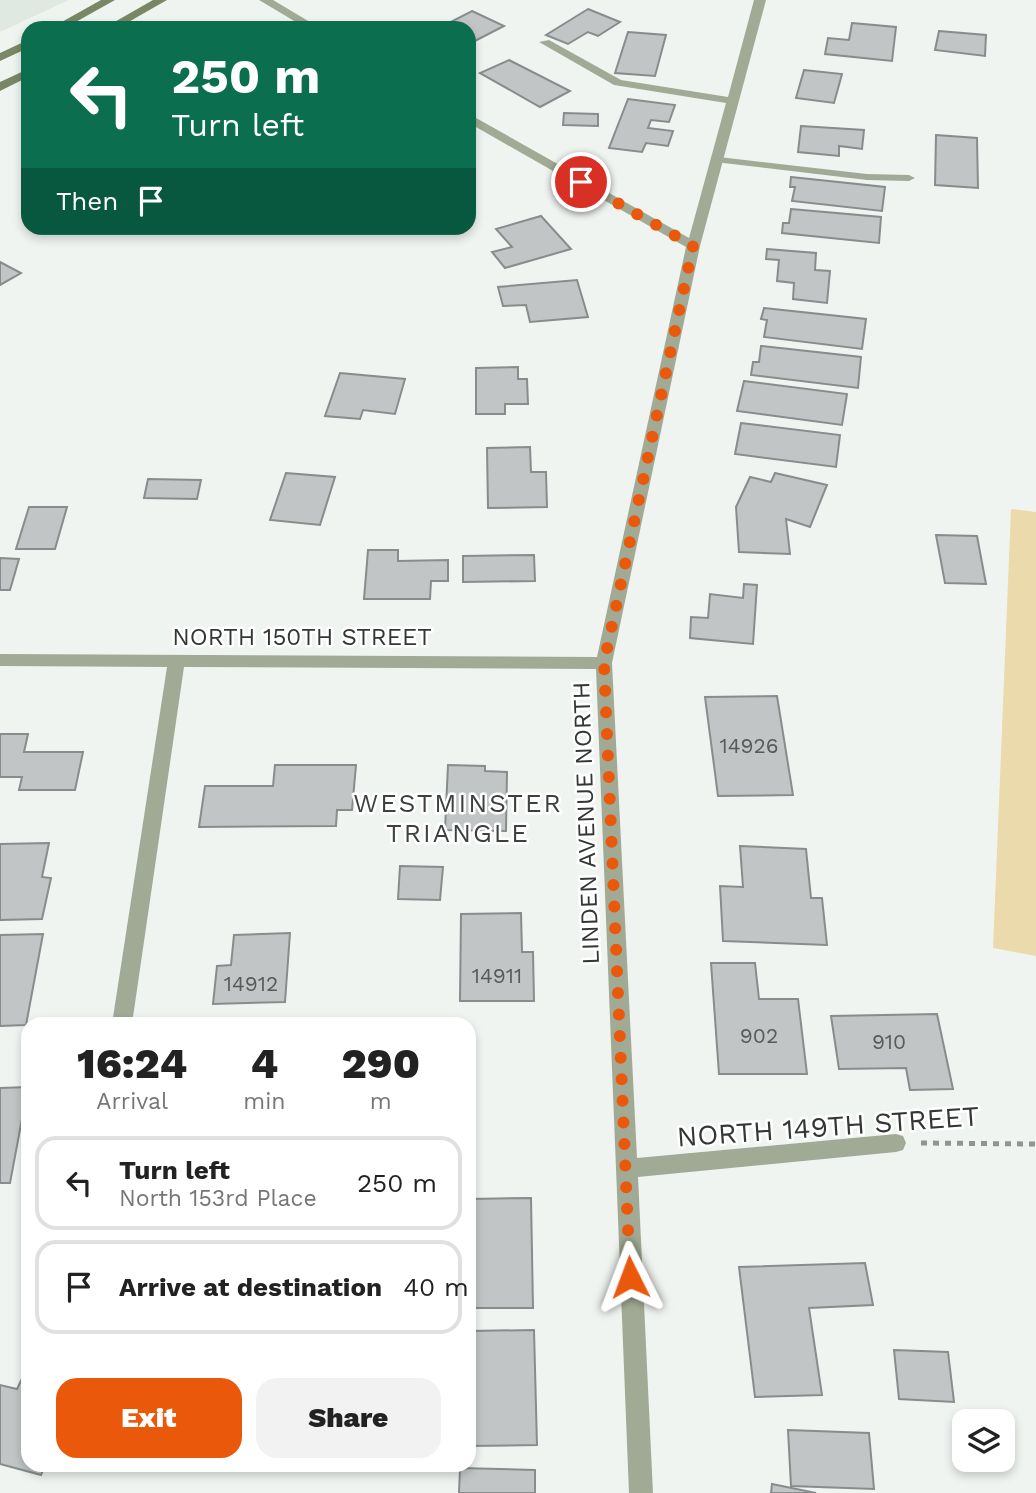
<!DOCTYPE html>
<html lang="en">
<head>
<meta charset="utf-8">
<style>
	:root { --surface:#fff; --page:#f2f2f2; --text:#222; --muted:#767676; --line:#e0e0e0; --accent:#ea580c }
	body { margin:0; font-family:"Work Sans",sans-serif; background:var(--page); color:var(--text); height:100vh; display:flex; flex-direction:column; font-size:26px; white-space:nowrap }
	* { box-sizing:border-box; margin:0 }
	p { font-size:23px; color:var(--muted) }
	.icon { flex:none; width:38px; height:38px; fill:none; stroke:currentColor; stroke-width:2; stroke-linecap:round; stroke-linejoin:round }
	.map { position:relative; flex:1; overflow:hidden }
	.drawer { position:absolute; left:21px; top:1017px; width:455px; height:455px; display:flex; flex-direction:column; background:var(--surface); border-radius:21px; box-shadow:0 4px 10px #0003 }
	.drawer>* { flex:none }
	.top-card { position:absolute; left:21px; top:21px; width:455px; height:214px; border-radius:21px; box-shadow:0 4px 10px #0003; background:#0b6e4f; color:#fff; overflow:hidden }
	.buttons { position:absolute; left:952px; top:1409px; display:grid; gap:14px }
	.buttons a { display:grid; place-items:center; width:63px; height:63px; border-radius:14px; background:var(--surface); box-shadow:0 4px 10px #0003; font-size:35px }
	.pin { position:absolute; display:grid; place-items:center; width:60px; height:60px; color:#fff; margin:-30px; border:4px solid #fff; border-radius:50%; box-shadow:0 2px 7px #0007 }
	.me { position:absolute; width:77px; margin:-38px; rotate:357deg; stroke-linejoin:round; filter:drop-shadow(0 0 5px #0008) }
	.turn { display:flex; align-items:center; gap:24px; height:147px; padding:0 35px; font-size:32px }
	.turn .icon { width:91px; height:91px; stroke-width:2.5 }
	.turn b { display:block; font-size:49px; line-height:60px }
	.then { display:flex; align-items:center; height:66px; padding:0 35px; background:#0003; gap:14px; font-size:26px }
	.eta { display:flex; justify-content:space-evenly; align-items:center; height:119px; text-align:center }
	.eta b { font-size:42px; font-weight:800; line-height:49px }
	.button { display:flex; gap:14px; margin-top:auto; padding:14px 35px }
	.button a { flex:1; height:80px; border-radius:21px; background:var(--accent); color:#fff; font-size:28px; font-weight:800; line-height:80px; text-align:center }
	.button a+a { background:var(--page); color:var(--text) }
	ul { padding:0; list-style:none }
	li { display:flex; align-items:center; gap:21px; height:94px; margin:0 14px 10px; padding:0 21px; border:4px solid var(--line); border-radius:21px }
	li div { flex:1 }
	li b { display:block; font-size:26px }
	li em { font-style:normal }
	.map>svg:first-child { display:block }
</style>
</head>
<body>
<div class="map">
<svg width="1036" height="1493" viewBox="0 0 1036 1493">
	<rect width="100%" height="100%" fill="#f0f4f1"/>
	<path fill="#dfe9e2" d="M0 0H69L0 32Z"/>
	<path fill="#ebdaac" d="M1011 509 1036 512V956L993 948Z"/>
	<g fill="#c1c5c5" stroke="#888c8c" stroke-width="2">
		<path d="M588 9 620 22 598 36 588 32 568 44 546 35Z"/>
		<path d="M472 11 504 26 469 44V28H439Z"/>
		<path d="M852 23 896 27 892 61 825 54 828 38 849 40Z"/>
		<path d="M939 31 986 35 985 56 935 50Z"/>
		<path d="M628 32 666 35 655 76 615 73Z"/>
		<path d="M509 60 570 91 540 107 480 73Z"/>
		<path d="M804 70 842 74 834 103 796 98Z"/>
		<path d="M628 99 675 105 669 122 651 120 648 128 673 131 668 146 646 143 642 152 609 148Z"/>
		<path d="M564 113 598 114V126L563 125Z"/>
		<path d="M801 126 864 130 862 149 839 146V156L798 152Z"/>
		<path d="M936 135 977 138 978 188 935 185Z"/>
		<path d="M791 177 885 187 882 211 792 201 795 187H790Z"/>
		<path d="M791 209 881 217 879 243 782 233 783 223H789Z"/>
		<path d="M541 216 571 249 505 268 492 252 512 247 496 229Z"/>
		<path d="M767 249 816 253 815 270 830 271 827 303 793 299 794 283 777 281 779 260 766 259Z"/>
		<path d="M0 262 21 273 0 285Z"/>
		<path d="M577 280 588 317 530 322 526 305 503 306 498 287Z"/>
		<path d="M764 308 866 319 862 349 764 337 767 320 761 319Z"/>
		<path d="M761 346 861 357 858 388 751 375 753 362H759Z"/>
		<path d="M518 367V379H527L528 404H505V414H476V368Z"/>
		<path d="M340 373 405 379 395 414 363 410 360 419 325 416Z"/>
		<path d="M744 381 847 394 842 425 737 411Z"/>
		<path d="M741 423 840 435 836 467 735 454Z"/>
		<path d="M530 447 531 472H546L547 507 488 508 487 448Z"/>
		<path d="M286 473 335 477 320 525 270 520Z"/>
		<path d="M775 473 827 485 810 527 786 519 790 554 739 552 736 507 750 477 771 482Z"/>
		<path d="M148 479 201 480 197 499 144 498Z"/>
		<path d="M29 507H67L55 549H16Z"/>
		<path d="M936 535 977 536 986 584 945 583Z"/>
		<path d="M368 550H398V561L448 560V581H431L430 599H364Z"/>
		<path d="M534 555 535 581 463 582V556Z"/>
		<path d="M0 558 19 559 10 590H0Z"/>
		<path d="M744 584 757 585 753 644 690 638 691 617 708 618 710 594 743 598Z"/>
		<path d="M777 696 793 795 718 796 705 697Z"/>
		<path d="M0 734H28L24 752H83L75 790H19L22 777H0Z"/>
		<path d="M275 765H356L352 810H337L336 826 199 827 205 786H273Z"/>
		<path d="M448 765 485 766V771L507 772 506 831 445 830Z"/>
		<path d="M49 843 42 877 51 878 42 919 0 920V844Z"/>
		<path d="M740 846 806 849 811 898H822L827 945 723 941 720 886 743 887Z"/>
		<path d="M400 866 443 867 440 900 398 899Z"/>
		<path d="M521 913 522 952H533L534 1001H460L461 914Z"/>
		<path d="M290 933 285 1002 213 1004 217 966 231 965 234 935Z"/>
		<path d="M43 934 26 1025 0 1026V935Z"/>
		<path d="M711 963H755L759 999H798L807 1074H719Z"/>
		<path d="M937 1014 953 1089 910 1090 906 1068 839 1069 831 1016Z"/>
		<path d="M28 1087 10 1183H0V1088Z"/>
		<path d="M531 1198 533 1308H469V1199Z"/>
		<path d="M865 1263 873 1305 809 1308 822 1395 755 1397 739 1267Z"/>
		<path d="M534 1330 537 1445 469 1446V1331Z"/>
		<path d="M894 1350 948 1352 954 1402 899 1399Z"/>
		<path d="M28 1366V1465H45L41 1475 0 1464V1385L17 1389Z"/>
		<path d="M788 1430 869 1433 874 1489 791 1486Z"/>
		<path d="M460 1468 535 1470V1493H459Z"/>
		<path d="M772 1484 816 1493H771Z"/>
	</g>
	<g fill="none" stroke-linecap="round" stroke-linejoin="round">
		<path stroke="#919492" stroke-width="5" stroke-dasharray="6 6" stroke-linecap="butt" d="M921 1143 1036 1144"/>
		<path fill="#a1aa94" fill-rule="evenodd" d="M719 157 867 174 909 175 915 178 909 181 867 180 715 162 713 160Z"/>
		<g fill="#a1aa94" fill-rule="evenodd">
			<path d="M259 0H273L320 28H306Z"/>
			<path d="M754 0H766L700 246 612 663 637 1158 896 1134 903 1136 906 1143 903 1150 896 1152 638 1177 653 1493H629L596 669 184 667 132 1024H112L167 667 0 666V654L597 657 686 247 469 123V114L689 238 726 103 614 85 539 42 549 40 621 80 728 97Z"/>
		</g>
		<g fill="#7a8766" fill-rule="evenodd">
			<path d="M101 0H115L65 28H51Z"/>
			<path d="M153 0H167L118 28H104Z"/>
			<path d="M28 40V48L0 61V53Z"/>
			<path d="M28 69V77L0 91V82Z"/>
		</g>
	</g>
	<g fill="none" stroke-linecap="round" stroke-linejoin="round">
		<path stroke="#ea580c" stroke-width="12" stroke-dasharray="0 21.6" d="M581 182 693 246 604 663 630 1277"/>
	</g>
	<g text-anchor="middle" stroke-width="5" stroke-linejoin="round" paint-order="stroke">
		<g font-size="21" fill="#575a59">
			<text x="749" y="753">14926</text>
			<text x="497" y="983">14911</text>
			<text x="251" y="991">14912</text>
			<text x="759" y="1043">902</text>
			<text x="889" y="1049">910</text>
		</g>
		<g font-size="24" fill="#343635" stroke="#fff">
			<text x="302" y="645">NORTH 150TH STREET</text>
			<text transform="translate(586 823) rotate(-92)" y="8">LINDEN AVENUE NORTH</text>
		</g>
		<g font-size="26" letter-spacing="2" fill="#3e403f" stroke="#fff">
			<text x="458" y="812">WESTMINSTER<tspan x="458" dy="30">TRIANGLE</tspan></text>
		</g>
		<g font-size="28" fill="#343635" stroke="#fff">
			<text transform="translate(828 1126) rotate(-4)" y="10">NORTH 149TH STREET</text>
		</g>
	</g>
</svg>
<div class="buttons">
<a><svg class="icon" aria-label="layers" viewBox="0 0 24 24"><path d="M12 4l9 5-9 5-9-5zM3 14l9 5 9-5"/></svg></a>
</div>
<div class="pin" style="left:581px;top:182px;background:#d93025"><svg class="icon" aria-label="arrive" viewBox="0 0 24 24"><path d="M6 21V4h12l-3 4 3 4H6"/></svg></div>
<svg class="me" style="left:630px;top:1277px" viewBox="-20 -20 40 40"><path d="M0-17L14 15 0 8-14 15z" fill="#ea580c" stroke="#fff" stroke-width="4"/></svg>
<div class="top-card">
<div class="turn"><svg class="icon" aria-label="left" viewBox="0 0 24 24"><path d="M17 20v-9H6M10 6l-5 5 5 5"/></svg><div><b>250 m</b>Turn left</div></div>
<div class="then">Then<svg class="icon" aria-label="arrive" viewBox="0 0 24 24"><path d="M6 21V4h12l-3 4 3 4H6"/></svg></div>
</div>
<section class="drawer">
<div class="eta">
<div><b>16:24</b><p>Arrival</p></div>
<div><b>4</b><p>min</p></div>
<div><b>290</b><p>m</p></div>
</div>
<ul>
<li><svg class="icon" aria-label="left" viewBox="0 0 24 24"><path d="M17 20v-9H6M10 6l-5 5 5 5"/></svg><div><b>Turn left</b><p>North 153rd Place</p></div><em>250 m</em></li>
<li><svg class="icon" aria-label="arrive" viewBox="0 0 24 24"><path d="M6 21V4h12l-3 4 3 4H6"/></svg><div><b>Arrive at destination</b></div><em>40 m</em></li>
</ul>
<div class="button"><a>Exit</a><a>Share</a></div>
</section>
</div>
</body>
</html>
